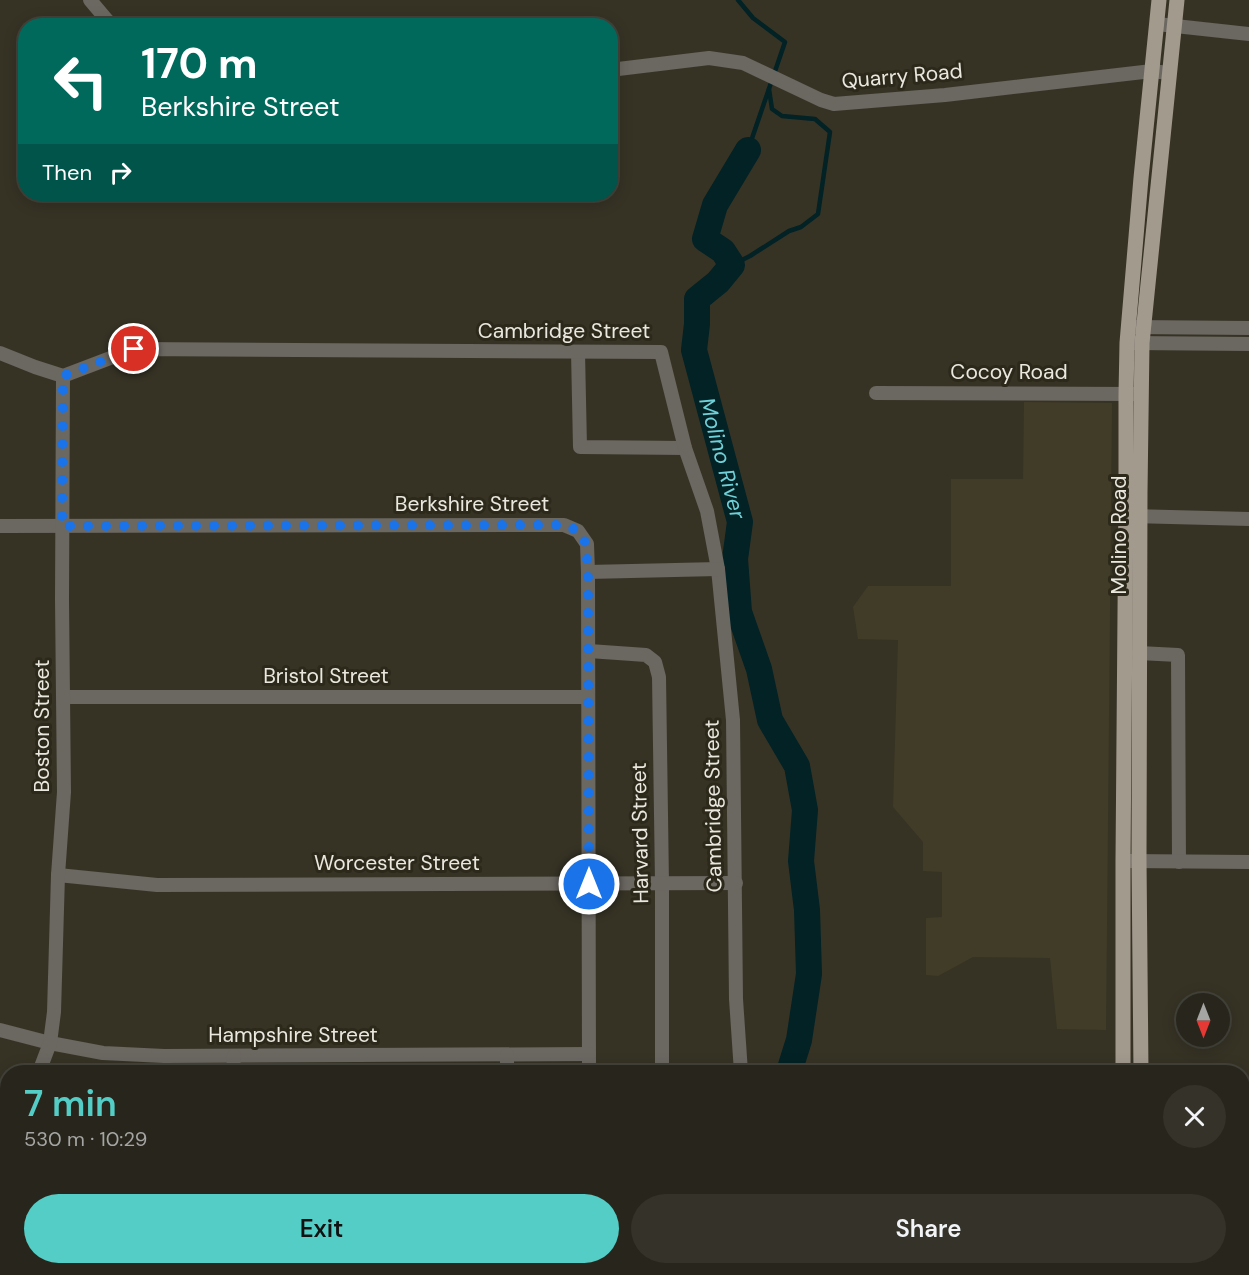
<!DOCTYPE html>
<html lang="en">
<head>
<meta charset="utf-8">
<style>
	:root { --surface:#28261c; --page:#343229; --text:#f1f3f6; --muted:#a5a5a3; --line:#44433b; --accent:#54cdc6 }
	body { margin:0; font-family:"DM Sans",sans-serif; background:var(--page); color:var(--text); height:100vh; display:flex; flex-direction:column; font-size:22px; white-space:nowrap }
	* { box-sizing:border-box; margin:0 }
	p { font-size:20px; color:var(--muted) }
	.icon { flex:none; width:33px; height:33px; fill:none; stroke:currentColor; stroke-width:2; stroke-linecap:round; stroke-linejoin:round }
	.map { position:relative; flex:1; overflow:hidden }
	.panel { position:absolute; left:0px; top:1065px; width:1250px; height:210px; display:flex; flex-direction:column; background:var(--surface); border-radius:24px 24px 0 0; box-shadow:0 3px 15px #0003,0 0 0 2px var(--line) }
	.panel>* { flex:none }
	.guide { position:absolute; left:18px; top:18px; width:600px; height:183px; border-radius:24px; box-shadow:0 3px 15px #0003,0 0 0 2px var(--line); background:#00695c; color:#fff; overflow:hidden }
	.needle { width:39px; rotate:180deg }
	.tools { position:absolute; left:1176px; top:993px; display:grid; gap:12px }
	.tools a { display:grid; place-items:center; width:54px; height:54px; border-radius:50%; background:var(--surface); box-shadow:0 3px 15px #0003,0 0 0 2px var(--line); font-size:30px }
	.pin { position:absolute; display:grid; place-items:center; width:51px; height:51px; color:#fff; margin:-26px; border:3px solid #fff; border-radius:50%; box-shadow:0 2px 6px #0007 }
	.me { position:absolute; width:66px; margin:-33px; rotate:0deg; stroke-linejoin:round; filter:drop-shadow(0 0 4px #0008) }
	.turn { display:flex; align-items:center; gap:21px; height:126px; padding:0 24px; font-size:27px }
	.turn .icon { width:78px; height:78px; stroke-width:2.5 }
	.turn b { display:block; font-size:42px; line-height:51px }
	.then { display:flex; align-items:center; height:57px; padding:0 24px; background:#0003; gap:12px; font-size:22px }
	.round { display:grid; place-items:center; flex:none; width:63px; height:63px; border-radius:32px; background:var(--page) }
	.summary { display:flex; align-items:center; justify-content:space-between; height:102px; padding:0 24px }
	h1 { font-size:36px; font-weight:600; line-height:45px; color:var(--accent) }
	.primary-button { display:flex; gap:12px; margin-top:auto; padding:12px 24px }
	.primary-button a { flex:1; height:69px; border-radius:36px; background:var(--accent); color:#111; font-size:24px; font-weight:600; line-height:69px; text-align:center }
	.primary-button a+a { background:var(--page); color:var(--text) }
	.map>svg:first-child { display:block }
</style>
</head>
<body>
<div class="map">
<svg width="1249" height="1275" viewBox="0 0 1249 1275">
	<rect width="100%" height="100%" fill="#363325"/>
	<path fill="#413c27" d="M1024 402 1112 403 1106 1030 1057 1029 1050 958 973 957 938 976 926 975V918L942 917V872L923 871V842L893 807 898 640 858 639 853 607 868 586H951V479H1023Z"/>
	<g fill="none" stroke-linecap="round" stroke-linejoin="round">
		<g stroke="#022225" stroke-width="4.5">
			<path d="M738 0 753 18 785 42 748 150"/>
			<path d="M732 265 750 256 789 231 801 227 818 214 830 132 815 119 782 116 772 109 769 89"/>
		</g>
		<path stroke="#022225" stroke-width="26" id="s1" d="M748 150 715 205 705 239 723 251 732 265 718 282 697 299V324L694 350 740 522 735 559 739 612 759 669 770 720 797 766 805 810 801 861 807 910 809 974 799 1040 789 1072"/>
		<g stroke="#6b6761" stroke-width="14">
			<path d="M90 0 112 26"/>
			<path d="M1157 24 1249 34"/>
			<path d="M610 70 709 58 743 63 821 100 834 104 945 95 1152 71 1169 73"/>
			<path d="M1133 327 1249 328"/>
			<path d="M1132 343 1249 344"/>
			<path d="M578 352 580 447 685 448"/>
			<path d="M0 353 35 367 63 376 134 349 661 352 685 448 707 511 718 569 733 720 736 999 741 1072"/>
			<path d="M876 393 1135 394"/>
			<path d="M1131 516 1249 519"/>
			<path d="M0 526 564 525 578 531 587 544 588 572 589 1072"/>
			<path d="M588 572 718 569"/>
			<path d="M589 651 646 655 655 662 659 677 662 883V1072"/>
			<path d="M1139 653 1178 655 1179 862"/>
			<path d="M64 697H588"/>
			<path d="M1128 861 1249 862"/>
			<path d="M58 875 157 885 736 883"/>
			<path d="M0 1030 50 1043 103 1053 164 1056 589 1054"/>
			<path d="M507 1055V1072"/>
			<path d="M39 1072 50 1043 54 1012 58 875 64 792 62 600 63 376"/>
			<path d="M233 1072 234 1056"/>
			<path d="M0 1095 8 1090"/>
			<path d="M0 1164 8 1144"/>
			<path d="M146 1268 162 1275"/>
			<path d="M373 1268 420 1272 547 1270 575 1275"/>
			<path d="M769 1268 793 1275"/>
			<path d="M606 1273 625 1268 710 1271 734 1275"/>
			<path d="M44 1275 45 1268"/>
		</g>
		<g stroke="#a39a8e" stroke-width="15">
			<path d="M1123 1072V861L1126 492V394L1127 343 1141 178 1159 0"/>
			<path d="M1141 1072 1139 860 1140 492 1142 343 1177 0"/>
			<path d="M1117 1275 1119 1268"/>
			<path d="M1139 1275 1140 1268"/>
		</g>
	</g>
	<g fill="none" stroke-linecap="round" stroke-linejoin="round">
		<path stroke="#1a73e8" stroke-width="10" stroke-dasharray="0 18" d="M134 349 63 376 62 526 564 525 579 531 586 544 588 572 589 884"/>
	</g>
	<g text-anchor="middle" stroke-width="6" stroke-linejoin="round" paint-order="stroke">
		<g font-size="21" fill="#e9e7de" stroke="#2c291b">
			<text transform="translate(902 76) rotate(-5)" y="7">Quarry Road</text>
			<text x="564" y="338">Cambridge Street</text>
			<text x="1009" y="379">Cocoy Road</text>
			<text x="472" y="511">Berkshire Street</text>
			<text transform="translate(1119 535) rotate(-90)" y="7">Molino Road</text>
			<text x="326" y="683">Bristol Street</text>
			<text transform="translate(42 726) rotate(-90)" y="7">Boston Street</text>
			<text transform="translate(713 806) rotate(-91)" y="7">Cambridge Street</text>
			<text transform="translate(640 833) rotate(-91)" y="7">Harvard Street</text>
			<text x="397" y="870">Worcester Street</text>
			<text x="293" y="1042">Hampshire Street</text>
		</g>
		<g font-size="22" font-style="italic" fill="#70d0d8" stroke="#2c291b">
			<text dy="8" stroke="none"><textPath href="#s1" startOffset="350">Molino River</textPath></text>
		</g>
	</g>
</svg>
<div class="tools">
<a><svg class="needle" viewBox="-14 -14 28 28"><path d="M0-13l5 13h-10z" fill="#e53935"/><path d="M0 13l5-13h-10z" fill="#a5a5a3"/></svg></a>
</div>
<div class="pin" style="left:134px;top:349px;background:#d93025"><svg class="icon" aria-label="arrive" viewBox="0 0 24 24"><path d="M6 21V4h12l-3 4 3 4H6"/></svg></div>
<svg class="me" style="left:589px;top:884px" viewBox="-20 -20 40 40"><circle r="17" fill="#1a73e8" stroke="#fff" stroke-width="3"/><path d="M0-11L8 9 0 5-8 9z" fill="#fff"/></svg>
<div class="guide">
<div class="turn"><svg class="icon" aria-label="left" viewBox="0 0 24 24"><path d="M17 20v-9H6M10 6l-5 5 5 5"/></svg><div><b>170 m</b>Berkshire Street</div></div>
<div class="then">Then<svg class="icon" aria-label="right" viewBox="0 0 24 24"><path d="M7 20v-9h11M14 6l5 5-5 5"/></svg></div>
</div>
<section class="panel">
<div class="summary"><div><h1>7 min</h1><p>530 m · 10:29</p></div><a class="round"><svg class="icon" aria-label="close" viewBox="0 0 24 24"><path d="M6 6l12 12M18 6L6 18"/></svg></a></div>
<div class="primary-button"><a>Exit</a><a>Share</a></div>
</section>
</div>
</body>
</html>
